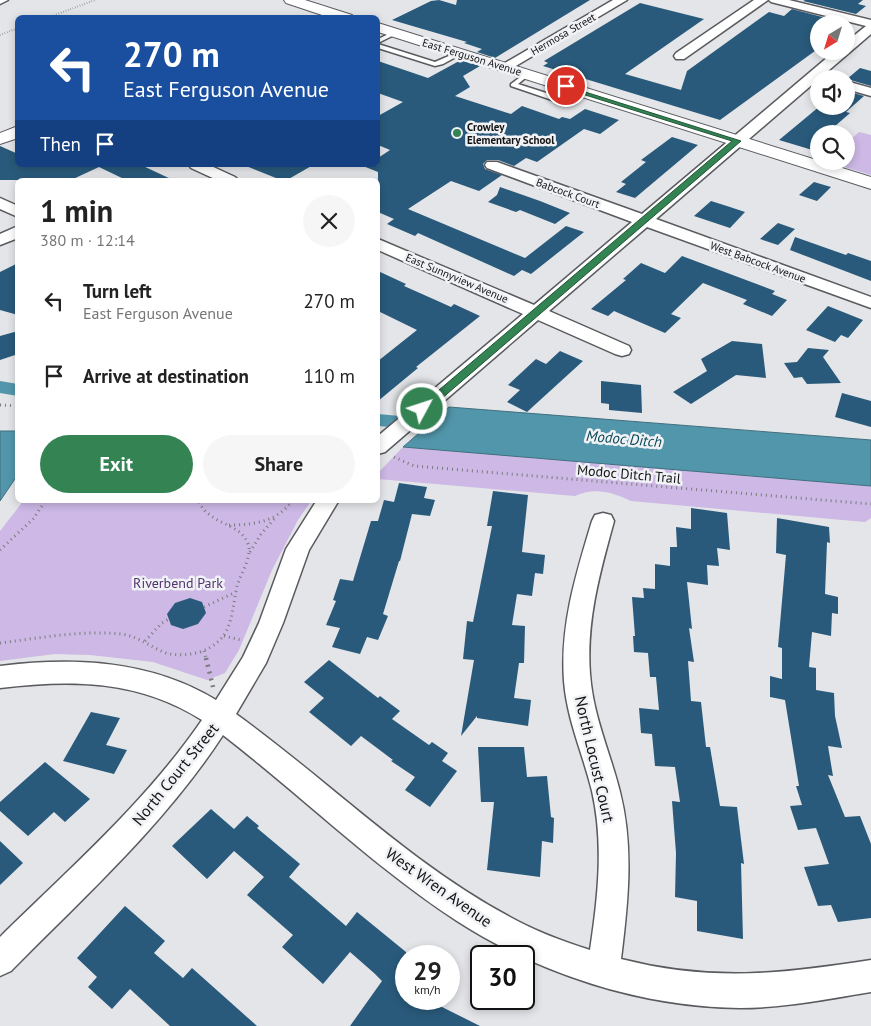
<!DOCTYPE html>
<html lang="en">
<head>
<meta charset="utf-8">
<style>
	:root { --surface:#fff; --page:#f6f6f6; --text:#222; --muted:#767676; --accent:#338353 }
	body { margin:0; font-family:"PT Sans",sans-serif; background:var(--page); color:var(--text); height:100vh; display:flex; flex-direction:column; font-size:19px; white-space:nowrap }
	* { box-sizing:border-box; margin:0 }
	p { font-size:16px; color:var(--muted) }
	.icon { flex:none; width:28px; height:28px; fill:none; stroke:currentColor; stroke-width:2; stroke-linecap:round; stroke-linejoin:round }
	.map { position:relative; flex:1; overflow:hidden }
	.details { position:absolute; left:15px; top:178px; width:365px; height:325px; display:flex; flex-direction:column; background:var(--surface); border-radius:8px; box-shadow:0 2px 8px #0003 }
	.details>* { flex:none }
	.banner { position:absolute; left:15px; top:15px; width:365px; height:152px; border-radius:8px; box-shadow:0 2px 8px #0003; background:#1a4fa0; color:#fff; overflow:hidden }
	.needle { width:32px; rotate:218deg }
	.controls { position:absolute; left:810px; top:15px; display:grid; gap:10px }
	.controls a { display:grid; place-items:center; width:45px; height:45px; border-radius:50%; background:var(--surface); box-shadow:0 2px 8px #0003; font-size:25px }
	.speed { position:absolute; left:395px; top:945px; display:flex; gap:10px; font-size:25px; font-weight:700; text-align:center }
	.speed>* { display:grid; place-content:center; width:65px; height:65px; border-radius:50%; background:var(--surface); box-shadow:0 2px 8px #0003; line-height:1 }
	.speed small { font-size:12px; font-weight:400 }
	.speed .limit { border:2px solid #111; border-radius:8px; background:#fff; color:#111 }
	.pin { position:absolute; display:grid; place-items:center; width:42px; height:42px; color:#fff; margin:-21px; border:2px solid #fff; border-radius:50%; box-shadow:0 1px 5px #0007 }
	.me { position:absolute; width:55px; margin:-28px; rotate:50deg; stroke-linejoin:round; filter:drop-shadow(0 0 4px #0008) }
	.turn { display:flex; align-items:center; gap:18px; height:105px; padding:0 25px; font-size:22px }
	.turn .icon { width:65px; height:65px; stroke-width:2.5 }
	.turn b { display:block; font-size:35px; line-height:42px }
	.then { display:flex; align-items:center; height:48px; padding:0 25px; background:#0003; gap:10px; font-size:19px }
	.round { display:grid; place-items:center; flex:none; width:52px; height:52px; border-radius:26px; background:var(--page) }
	.head { display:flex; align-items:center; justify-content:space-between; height:85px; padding:0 25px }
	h1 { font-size:30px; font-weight:700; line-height:38px }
	.cta { display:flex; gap:10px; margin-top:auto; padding:10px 25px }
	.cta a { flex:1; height:58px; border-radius:30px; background:var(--accent); color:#fff; font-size:20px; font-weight:700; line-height:58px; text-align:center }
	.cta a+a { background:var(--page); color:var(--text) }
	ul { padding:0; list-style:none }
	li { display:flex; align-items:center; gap:15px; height:75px; padding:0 25px }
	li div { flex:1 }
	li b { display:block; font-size:19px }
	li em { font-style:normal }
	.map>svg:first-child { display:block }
</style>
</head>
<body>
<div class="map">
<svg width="871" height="1026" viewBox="0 0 871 1026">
	<rect width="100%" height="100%" fill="#e3e5e8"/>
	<g fill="#cdb8e6">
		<path d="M859 132 871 135V175L828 162 846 161V144Z"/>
		<path d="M403 447 871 486V518L865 522 631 501C612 492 595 487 575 496L378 479V473Z"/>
		<path d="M24 500H312L298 520 272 570 239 650 225 673 207 680 153 662 90 655 55 654 0 661V531Z"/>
	</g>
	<g fill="#5296ab" stroke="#3f6f7e">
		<path d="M449 407 871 440V486L403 447Z"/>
		<path d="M0 431H17V476L0 501Z"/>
	</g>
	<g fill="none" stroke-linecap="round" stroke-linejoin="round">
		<g fill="#5296ab" fill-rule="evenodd">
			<path d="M0 381 18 384V396L0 393Z"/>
			<path d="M378 414 455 421 461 423 464 427 461 431 455 433 378 426Z"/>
		</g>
	</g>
	<g fill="#295a7b">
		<path d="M439 0 456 5 457 0H590L495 58 477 52 482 49 464 43 467 42 392 20 431 1Z"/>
		<path d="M805 0H863L858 4 866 6 856 14 803 1Z"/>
		<path d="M640 3 704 19 625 74 681 90 687 71 769 12 784 16 792 9 845 23 819 24V48L720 120 543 66 548 63 544 61Z"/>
		<path d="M461 60 480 66 463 76 470 87 455 96 511 114 522 106 559 119 562 117 570 119 585 109 619 120 600 134 584 129 537 162 526 158 514 166 498 160H487L483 164 485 169 502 175 479 191 451 181 408 209 525 258 566 226 584 232 531 274 522 270 514 276 418 233 415 236 387 224 394 219 378 212V172L363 166 378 165V158L390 150 378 145V116L403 102 378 93V61L428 78Z"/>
		<path d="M860 68 871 71V86L847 79Z"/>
		<path d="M846 91 864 96 846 112 850 113 826 134H819V152L779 140 820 106H846Z"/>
		<path d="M672 137 698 145 635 198 616 192 626 184 621 182 646 162 641 160Z"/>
		<path d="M0 146 18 154V165H141L173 180H126L99 167 71 180H0Z"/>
		<path d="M313 165 287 180H281L246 166Z"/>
		<path d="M814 182 831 187 817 201 799 195Z"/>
		<path d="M500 187 540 201 570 213 555 224 520 210 516 212 488 202 497 195Z"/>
		<path d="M711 201 730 207 745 212 730 228 694 216Z"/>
		<path d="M778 223 795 229 778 245 760 239Z"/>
		<path d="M795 237 846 255 848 253 871 261V281L790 250Z"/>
		<path d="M682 256 775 291 772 294 787 300 772 316 743 304 747 300 703 283 671 314 681 318 665 333 614 311 608 316 591 309 626 280 623 279 641 263 665 273Z"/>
		<path d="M18 263V315L0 310V272Z"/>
		<path d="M378 271 406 284 404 286 440 302 451 307 454 304 480 316 416 367 418 368 378 401V361L417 330 378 311Z"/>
		<path d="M828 306 863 320 848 338 841 335 835 342 806 330Z"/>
		<path d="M18 331V354L0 360V336Z"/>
		<path d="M732 341 762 344 766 378 736 375 691 404 673 392 707 371 701 359Z"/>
		<path d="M808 348 829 350 823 357 841 383 807 384 802 377 794 378 784 363 797 362Z"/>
		<path d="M560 351 583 361 527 412 507 402 520 390 508 385 536 359 546 364Z"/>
		<path d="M601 381 641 385 642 413 609 410V404L601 403Z"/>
		<path d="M842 393 871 401V427L835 417Z"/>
		<path d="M399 483 427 487 424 498 435 500 430 516 412 514 400 561H399L383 614 388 616 378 640 367 637 360 654 332 647 340 628 326 625 336 601 333 600 340 579 353 581 371 521H378L384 500 394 502Z"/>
		<path d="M493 491 528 495 522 552 545 555 543 574 535 573 532 596 517 594 512 625 525 626 524 663H519L514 698 531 700 528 726 477 718V716L461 736 474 660 463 659 467 621 473 622 492 526H487Z"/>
		<path d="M691 508 727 513 730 550 717 548 719 566 707 565 708 585 687 582 692 629 689 628 694 662 688 661 691 701 701 702 706 747H710L720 806 737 807 744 864 741 863 743 939 697 931V901L675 897 676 853 672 801 680 802 675 767 655 766 652 734 641 733 639 708 659 710 656 677H650L648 653 634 652 633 636H635L632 597 644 598 643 588 655 589V564L670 566V547H677L676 527 691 529Z"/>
		<path d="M777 518 829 527 830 543 827 542 825 594 838 597V614L832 613 831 636 812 632 809 667 816 668V690L834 693 835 716 842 748 828 746 833 776 828 775 845 817 860 816 871 844V918L838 922 831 905 818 906 804 867 829 864 816 828 798 830 790 806 802 805 796 786H799L785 700 770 697V676L782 679V648L778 647 786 555 776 553Z"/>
		<path d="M190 598 202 602 206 613 198 624 183 629 171 625 167 614 175 603Z"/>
		<path d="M329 660 378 698 380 696 400 711 392 719 429 745 432 742 448 753 442 761 457 771 430 807 405 790 415 777 391 761 393 760 361 736 351 746 309 712 324 698 304 682Z"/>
		<path d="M91 712 120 718 106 745 127 750 114 774 63 761Z"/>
		<path d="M478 747H524L527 777 547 776 551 817 554 818 553 843 542 841 540 877 487 870 494 802H481Z"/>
		<path d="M45 762 90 799 65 822 54 812 28 836 0 811V802Z"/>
		<path d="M211 809 234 829 247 816 259 826 257 828 300 864 289 877 346 926 357 912 406 952V999H442L438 1005 480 1026H350L382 981 374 973 350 952 323 984 282 947 293 935 247 895 264 877 234 851 207 879 172 846Z"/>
		<path d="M0 841 23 863 0 885Z"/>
		<path d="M125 906 165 941 154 953 183 978 192 968 257 1026H170L130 989 112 1009 88 987 97 977 77 958Z"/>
	</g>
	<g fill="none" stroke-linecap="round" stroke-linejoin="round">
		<defs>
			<g id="lane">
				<path d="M393 32 398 33 378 43V39Z"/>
				<path d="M378 44 435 62 458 52 463 53 443 64 435 66 378 48Z"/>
				<path d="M527 72 529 73V75L518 84 565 99 580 90 585 91 566 103 555 101 511 86V84Z"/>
			</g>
			<g id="street">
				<path d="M0 0H8L0 4Z"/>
				<path d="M613 0H627L509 70 504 71 498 67Z"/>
				<path d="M754 0H768L684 59H676L674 56 676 53Z"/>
				<path d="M769 0H789L871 20V34L656 219 871 297V308L647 227 549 311 629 346 631 350 629 354 622 356 615 354 538 320 385 452 378 454V436L523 314 378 250V239L534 305 632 222 487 168 485 165 487 162H497L642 214 835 51H846V42L866 26 771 2Z"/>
				<path d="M846 81 871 88V96L846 89Z"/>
				<path d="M189 165H209L235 177 238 180H217L191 168Z"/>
				<path d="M0 198 18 206V217L0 209Z"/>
				<path d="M18 226V238L0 245V234Z"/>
				<path d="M317 500H339L309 550 283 623 266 663 236 714C328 780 409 863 510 917 535 931 562 941 590 950 598 898 604 843 592 791 583 754 567 720 564 681 560 625 576 574 592 521L595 515 603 513 611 515 614 521C600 572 586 621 590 674 593 716 610 752 620 792 634 847 628 903 621 959 711 982 781 974 871 960V992C827 999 784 1008 740 1008 641 1007 539 974 457 921 374 867 302 796 223 735 165 824 85 896 11 971L0 976V937C70 868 146 802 202 720 139 680 72 679 0 688V666C74 657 150 660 216 700L243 657 259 623 286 549Z"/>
			</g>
			<g id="secondary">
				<path d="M284 0H305L352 15 354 18H331L286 3Z"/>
				<path d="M378 23 871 177V189L378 32Z"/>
				<path d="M18 126V138L0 144V133Z"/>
			</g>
		</defs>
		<use href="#lane" stroke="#5a5b5e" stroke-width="3"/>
		<use href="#street" stroke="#5a5b5e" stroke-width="3"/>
		<use href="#secondary" stroke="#5a5b5e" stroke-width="2"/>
		<g stroke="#7b7c7e" stroke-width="2" stroke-dasharray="0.5 2" stroke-linecap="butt">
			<path d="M47 18 95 0"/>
			<path d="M0 35 18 28"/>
		</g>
		<g stroke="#7b7c7e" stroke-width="3" stroke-dasharray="1 4" stroke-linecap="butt">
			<path d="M0 405 18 406"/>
			<path d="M394 457 414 466 871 504"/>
			<path d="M229 525C254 525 277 522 293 500"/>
			<path d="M0 550 33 519 46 500"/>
			<path d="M250 552 261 534 276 517"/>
			<path d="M204 607 236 592"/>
			<path d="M224 636 241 640"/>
			<path d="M145 641 162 623 169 619"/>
			<path d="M0 643C40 638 81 630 121 634 138 636 150 647 166 653 177 656 189 655 200 652 231 641 231 619 236 591 238 577 253 558 248 544 242 527 222 525 210 515 204 511 201 506 198 500"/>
			<path d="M204 651 206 659"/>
		</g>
		<path stroke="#7b7c7e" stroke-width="4.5" stroke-dasharray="2 5" stroke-linecap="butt" d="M206 658 213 687"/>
		<use href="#lane" fill="#fff" fill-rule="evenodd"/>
		<use href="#street" fill="#fff" fill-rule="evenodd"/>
		<use href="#secondary" fill="#fff" fill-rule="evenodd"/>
	</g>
	<path fill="#338353" stroke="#215536" d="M563 85 741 141 426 412H419L417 409 419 407 732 141 563 88Z"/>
	<circle fill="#338353" stroke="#f0f2f5" stroke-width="2" cx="457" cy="133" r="5"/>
	<g text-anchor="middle" stroke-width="5" stroke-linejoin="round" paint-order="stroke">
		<g font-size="11" fill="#141415" stroke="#f0f2f5">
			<text transform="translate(563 34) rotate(-30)" y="4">Hermosa Street</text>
			<text transform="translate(472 57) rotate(17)" y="4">East Ferguson Avenue</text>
			<text transform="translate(568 193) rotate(20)" y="4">Babcock Court</text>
			<text transform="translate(758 262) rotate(20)" y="4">West Babcock Avenue</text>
			<text transform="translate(457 278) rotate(23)" y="4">East Sunnyview Avenue</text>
		</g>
		<g font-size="11" font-weight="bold" fill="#141415" stroke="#f0f2f5" text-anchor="start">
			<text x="467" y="131">Crowley<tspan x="467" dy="13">Elementary School</tspan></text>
		</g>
		<g font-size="14" fill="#141415" stroke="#f0f2f5">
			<text transform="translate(629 474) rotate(5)" y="5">Modoc Ditch Trail</text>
		</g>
		<g font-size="14" fill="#523270" stroke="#f0f2f5">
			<text x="178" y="588">Riverbend Park</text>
		</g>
		<g font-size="15" font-style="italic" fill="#0b4958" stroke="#f0f2f5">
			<text transform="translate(624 439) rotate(5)" y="5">Modoc Ditch</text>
		</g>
		<g font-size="16" fill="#141415" stroke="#f0f2f5">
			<text transform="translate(595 759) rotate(77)" y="6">North Locust Court</text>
			<text transform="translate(175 774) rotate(-51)" y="6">North Court Street</text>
			<text transform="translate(439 887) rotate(35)" y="6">West Wren Avenue</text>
		</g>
	</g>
</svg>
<div class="controls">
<a><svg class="needle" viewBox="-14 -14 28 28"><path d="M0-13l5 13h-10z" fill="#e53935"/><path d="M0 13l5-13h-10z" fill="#767676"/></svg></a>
<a><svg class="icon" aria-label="sound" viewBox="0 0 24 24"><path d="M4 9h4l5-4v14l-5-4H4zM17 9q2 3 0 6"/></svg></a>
<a><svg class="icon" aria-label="search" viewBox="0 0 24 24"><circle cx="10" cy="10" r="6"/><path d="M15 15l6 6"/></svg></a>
</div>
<div class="speed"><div>29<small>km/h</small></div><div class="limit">30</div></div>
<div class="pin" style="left:566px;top:86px;background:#d93025"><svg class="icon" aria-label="arrive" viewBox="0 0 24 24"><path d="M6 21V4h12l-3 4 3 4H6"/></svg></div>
<svg class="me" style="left:422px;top:409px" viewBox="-20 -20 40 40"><circle r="17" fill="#338353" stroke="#fff" stroke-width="3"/><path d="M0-11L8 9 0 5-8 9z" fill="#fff"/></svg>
<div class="banner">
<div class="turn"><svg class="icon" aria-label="left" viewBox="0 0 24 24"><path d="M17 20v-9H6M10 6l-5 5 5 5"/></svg><div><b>270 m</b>East Ferguson Avenue</div></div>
<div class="then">Then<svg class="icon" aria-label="arrive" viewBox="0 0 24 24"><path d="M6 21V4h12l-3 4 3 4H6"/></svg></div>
</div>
<section class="details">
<div class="head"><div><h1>1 min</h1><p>380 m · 12:14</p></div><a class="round"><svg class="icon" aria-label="close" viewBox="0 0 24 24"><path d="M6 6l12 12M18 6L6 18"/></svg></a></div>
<ul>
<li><svg class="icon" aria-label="left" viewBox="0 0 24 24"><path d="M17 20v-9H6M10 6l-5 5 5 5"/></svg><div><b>Turn left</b><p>East Ferguson Avenue</p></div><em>270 m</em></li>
<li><svg class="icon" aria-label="arrive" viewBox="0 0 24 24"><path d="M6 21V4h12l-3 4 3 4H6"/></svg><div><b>Arrive at destination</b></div><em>110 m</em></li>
</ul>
<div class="cta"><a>Exit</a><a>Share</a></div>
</section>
</div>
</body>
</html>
